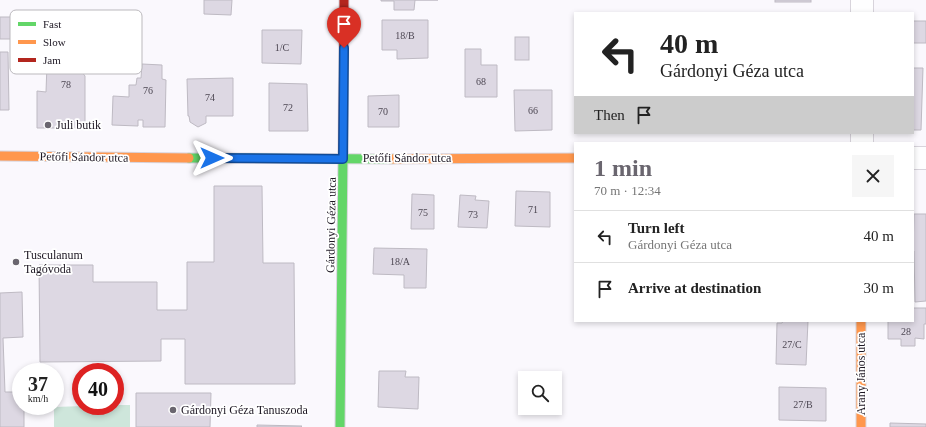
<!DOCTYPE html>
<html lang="en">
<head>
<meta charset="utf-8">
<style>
	:root { --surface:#fff; --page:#f6f6f6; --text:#222; --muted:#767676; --line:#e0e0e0; --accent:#6a666f }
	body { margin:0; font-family:Georgia,serif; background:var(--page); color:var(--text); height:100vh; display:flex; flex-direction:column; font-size:15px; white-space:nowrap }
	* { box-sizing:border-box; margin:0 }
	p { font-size:13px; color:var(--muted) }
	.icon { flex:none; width:22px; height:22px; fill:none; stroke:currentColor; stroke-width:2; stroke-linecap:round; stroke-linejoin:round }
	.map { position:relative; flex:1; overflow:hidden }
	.sheet { position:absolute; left:574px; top:142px; width:340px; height:180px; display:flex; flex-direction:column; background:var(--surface); border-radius:0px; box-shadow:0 2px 6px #0003 }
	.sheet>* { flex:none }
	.top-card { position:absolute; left:574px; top:12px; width:340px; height:122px; border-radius:0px; box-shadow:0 2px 6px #0003; background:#fff; color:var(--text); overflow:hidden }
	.fabs { position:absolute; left:518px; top:371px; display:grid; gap:8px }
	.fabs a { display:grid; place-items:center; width:44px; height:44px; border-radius:0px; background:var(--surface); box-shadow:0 2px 6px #0003; font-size:20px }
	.speed { position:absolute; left:12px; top:363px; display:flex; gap:8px; font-size:20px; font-weight:700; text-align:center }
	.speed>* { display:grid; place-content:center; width:52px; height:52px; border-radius:50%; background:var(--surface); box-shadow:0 2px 6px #0003; line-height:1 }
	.speed small { font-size:10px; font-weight:400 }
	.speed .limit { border:6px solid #d22; background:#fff; color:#111 }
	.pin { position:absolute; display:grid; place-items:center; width:34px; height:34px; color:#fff; margin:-41px -17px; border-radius:50% 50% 50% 0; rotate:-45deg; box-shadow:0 0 4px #0007 }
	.pin .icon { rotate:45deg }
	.me { position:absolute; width:44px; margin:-22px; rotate:90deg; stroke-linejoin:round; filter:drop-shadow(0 0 3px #0008) }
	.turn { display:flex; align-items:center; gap:14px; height:84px; padding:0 20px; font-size:18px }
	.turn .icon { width:52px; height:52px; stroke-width:2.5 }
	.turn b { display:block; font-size:28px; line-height:34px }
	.then { display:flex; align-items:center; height:38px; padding:0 20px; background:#0003; gap:8px; font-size:15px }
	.round { display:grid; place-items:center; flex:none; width:42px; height:42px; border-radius:0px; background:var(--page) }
	.overview { display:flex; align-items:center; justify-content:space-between; height:68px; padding:0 20px }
	h1 { font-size:24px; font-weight:700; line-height:30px; color:var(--accent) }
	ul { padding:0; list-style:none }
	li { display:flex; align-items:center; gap:12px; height:52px; padding:0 20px; border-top:1px solid var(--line) }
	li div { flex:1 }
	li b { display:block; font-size:15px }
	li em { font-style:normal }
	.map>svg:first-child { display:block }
</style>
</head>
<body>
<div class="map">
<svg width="926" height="427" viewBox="0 0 926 427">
	<rect width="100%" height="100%" fill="#faf8fd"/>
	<path fill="#cee6db" d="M115 405H130V427H54V407Z"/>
	<g fill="#ddd8e3" stroke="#bebac3">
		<path d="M204 0H232L231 15 204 14Z"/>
		<path d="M381 0H438H415L414 10H394V1H381Z"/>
		<rect x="775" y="0" width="36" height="2"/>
		<rect x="0" y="17" width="15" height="22"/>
		<path d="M382 20H428V58L397 59V50H382Z"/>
		<rect x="913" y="21" width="13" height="22"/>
		<path d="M262 30H302L301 64 262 63Z"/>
		<rect x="515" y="37" width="14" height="23"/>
		<path d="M42 38 78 39V67L85 76V128H37V91L46 92 47 64H41Z"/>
		<path d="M465 49H481V65H497V97H465Z"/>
		<path d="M0 52H8L9 110H0Z"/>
		<path d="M142 64 162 65V79L166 80 165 127H143V120H138V126L112 125 113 96 129 97V85H136L137 78H141Z"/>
		<path d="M913 68H923L921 130H913Z"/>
		<path d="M233 78V116H206V123L198 127 190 122 189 116H188L187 79Z"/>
		<path d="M269 83 307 84 308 131H269Z"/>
		<path d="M514 90H552V130L515 131Z"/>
		<path d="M399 95V127H368V96Z"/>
		<path d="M214 186H262L263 263H294L295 384H185V339H161V361L40 362 39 265H93V282H157V310H187V262H214Z"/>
		<path d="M516 191 550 192V227L515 226Z"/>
		<path d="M412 194 434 195V229H411Z"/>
		<path d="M460 195 476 196 475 200 489 201 487 228 458 227Z"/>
		<path d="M914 214H926V301L915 302 914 251H913Z"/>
		<path d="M374 248 427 249 426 288H404V275L373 274Z"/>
		<path d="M22 292 23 337 3 338 5 392H21V406H24V427H0V293Z"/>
		<path d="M913 308H926V324H924V339L915 338V346H901V339H888V321H913Z"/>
		<path d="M783 321H808L806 365 776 364 777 323H782Z"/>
		<path d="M379 371H406L405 377H419L418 409 378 407Z"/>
		<path d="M779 387 826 388V421L779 420Z"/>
		<path d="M136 393H211L210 427H136Z"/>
		<path d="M890 423 926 424V427H890Z"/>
		<path d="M257 425 302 426 301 427H257Z"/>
	</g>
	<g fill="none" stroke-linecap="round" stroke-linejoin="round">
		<defs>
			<g id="street">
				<path d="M862 13V0"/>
				<path d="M862 143V133"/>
				<path d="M913 158H926"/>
			</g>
			<g id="fast">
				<path d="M189 158 391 159"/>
				<path d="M340 427 343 152"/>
			</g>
			<g id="slow">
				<path d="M0 156 189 158"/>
				<path d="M391 159 575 158"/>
				<path d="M861 321V427"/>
			</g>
			<path id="jam" d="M343 152 344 0"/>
		</defs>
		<use href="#street" stroke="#d8d4dc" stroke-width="24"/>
		<use href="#fast" stroke="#d8d4dc" stroke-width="11"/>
		<use href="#slow" stroke="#d8d4dc" stroke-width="11"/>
		<use href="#jam" stroke="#d8d4dc" stroke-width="11"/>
		<use href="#street" stroke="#fefeff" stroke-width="22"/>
		<use href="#fast" stroke="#63d668" stroke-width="9"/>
		<use href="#slow" stroke="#ff974d" stroke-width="9"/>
		<use href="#jam" stroke="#b3261e" stroke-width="9"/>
	</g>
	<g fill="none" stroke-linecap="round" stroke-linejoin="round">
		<defs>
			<path id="route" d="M212 158 343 159 344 48"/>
		</defs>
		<use href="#route" stroke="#114b97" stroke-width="10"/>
		<use href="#route" stroke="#1a73e8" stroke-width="7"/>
	</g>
	<g fill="#6a666f" stroke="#fff" stroke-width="1.5">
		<circle cx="48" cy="125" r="4"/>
		<circle cx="16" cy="262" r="4"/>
		<circle cx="173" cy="410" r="4"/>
	</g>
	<g text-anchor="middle" stroke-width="3.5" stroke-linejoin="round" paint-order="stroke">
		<g font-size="10" fill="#4d4753">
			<text x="405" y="39">18/B</text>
			<text x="282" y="51">1/C</text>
			<text x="481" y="85">68</text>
			<text x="66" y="88">78</text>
			<text x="148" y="94">76</text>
			<text x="210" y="101">74</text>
			<text x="288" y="111">72</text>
			<text x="533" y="114">66</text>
			<text x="383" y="115">70</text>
			<text x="533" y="213">71</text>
			<text x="423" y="216">75</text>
			<text x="473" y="218">73</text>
			<text x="400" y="265">18/A</text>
			<text x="906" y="335">28</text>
			<text x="792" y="348">27/C</text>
			<text x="803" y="408">27/B</text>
		</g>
		<g font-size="12" fill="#1d1723" stroke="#fff" text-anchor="start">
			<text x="56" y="129">Juli butik</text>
			<text x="24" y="259">Tusculanum<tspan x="24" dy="14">Tagóvoda</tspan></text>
			<text x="181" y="414">Gárdonyi Géza Tanuszoda</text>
		</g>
		<g font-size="12" fill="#1d1723" stroke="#fff">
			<text transform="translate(84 157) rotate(1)" y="4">Petőfi Sándor utca</text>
			<text x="407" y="162">Petőfi Sándor utca</text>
			<text transform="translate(331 225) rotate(-89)" y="4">Gárdonyi Géza utca</text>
			<text transform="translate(861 374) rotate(-90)" y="4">Arany János utca</text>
		</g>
	</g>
	<rect x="10" y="10" width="132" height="64" rx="6" fill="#fff" stroke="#bbb9bd" stroke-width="1"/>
	<rect x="18" y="22" width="18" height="4" fill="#63d668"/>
	<rect x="18" y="40" width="18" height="4" fill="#ff974d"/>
	<rect x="18" y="58" width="18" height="4" fill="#b3261e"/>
	<g font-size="11" fill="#1d1723">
		<text x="43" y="28">Fast</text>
		<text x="43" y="46">Slow</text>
		<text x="43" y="64">Jam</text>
	</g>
</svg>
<div class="fabs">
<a><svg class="icon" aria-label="search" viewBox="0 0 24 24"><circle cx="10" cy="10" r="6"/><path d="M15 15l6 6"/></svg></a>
</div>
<div class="speed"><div>37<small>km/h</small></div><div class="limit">40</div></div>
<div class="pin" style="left:344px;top:48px;background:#d93025"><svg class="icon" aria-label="arrive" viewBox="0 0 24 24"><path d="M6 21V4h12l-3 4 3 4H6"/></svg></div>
<svg class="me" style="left:212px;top:158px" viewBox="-20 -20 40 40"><path d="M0-17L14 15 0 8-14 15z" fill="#1a73e8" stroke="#fff" stroke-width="4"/></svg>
<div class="top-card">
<div class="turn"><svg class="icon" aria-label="left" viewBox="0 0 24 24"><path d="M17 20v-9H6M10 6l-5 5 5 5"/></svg><div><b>40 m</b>Gárdonyi Géza utca</div></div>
<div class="then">Then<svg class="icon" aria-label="arrive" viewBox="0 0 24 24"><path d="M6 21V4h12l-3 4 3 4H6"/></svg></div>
</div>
<section class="sheet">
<div class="overview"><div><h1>1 min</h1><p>70 m · 12:34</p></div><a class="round"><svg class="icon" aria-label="close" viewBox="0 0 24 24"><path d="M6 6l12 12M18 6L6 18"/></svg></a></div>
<ul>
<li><svg class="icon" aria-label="left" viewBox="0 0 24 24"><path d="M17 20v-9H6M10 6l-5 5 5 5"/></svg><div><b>Turn left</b><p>Gárdonyi Géza utca</p></div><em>40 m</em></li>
<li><svg class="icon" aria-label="arrive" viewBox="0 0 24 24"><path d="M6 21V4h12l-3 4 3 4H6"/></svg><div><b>Arrive at destination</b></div><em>30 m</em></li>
</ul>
</section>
</div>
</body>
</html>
